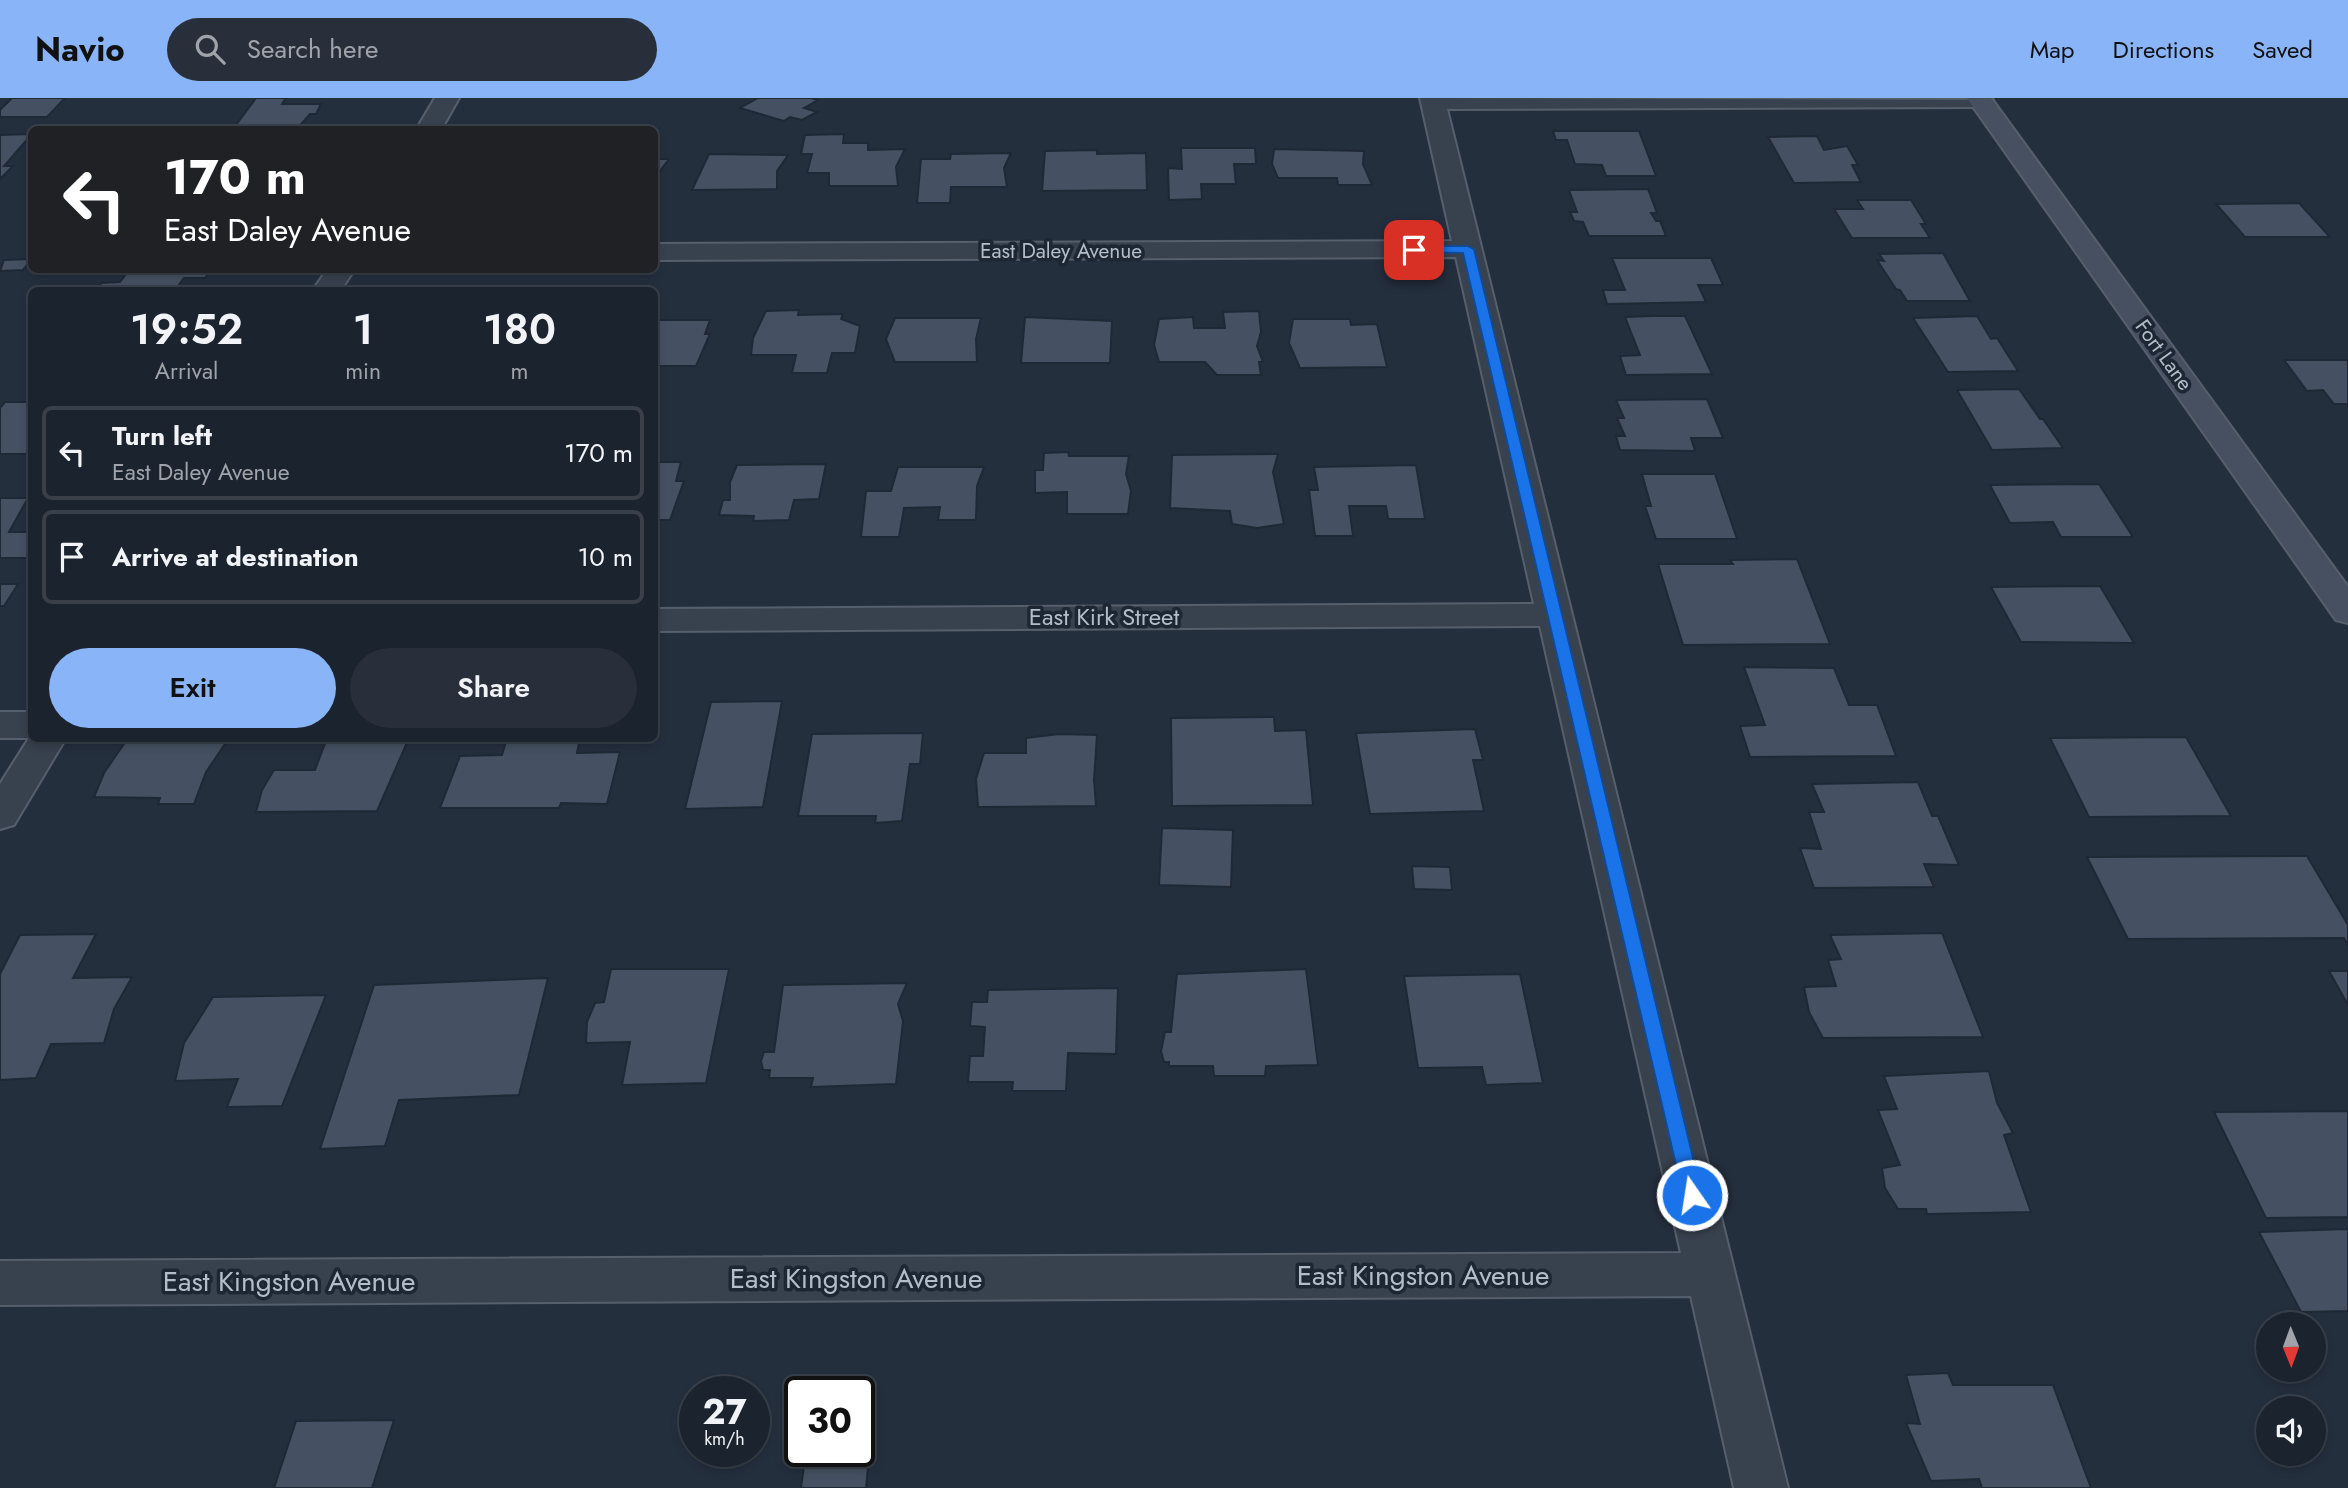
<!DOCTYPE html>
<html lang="en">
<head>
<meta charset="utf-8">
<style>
	:root { --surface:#1b232e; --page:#282f3a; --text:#f1f3f6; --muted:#a0a4aa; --line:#39404a; --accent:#8ab4f8 }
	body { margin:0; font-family:Jost,sans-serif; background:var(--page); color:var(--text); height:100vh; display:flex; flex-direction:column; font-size:26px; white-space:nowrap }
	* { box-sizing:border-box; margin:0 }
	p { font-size:23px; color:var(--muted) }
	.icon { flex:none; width:38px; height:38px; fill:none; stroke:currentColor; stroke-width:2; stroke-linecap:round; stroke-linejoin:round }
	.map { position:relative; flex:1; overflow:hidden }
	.sheet { position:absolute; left:28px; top:189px; width:630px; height:455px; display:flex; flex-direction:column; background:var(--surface); border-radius:10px; box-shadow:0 4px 10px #0003,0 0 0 2px var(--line) }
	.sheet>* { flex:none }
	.top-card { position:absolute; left:28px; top:28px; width:630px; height:147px; border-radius:10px; box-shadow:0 4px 10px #0003,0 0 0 2px var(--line); background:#202124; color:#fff; overflow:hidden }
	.needle { width:46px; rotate:179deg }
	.buttons { position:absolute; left:2256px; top:1214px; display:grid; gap:14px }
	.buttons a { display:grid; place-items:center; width:70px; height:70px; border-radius:50%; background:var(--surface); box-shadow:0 4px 10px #0003,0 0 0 2px var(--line); font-size:35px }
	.speed { position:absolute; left:679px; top:1278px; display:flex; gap:14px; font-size:35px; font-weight:700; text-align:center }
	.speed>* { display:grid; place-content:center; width:91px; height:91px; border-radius:50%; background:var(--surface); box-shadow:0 4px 10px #0003,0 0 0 2px var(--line); line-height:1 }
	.speed small { font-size:18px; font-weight:400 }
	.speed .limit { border:4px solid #111; border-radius:10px; background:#fff; color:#111 }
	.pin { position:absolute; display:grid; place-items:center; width:60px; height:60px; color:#fff; margin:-30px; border-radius:14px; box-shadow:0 4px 10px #0006 }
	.me { position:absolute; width:77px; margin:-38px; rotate:347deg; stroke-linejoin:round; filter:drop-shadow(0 0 5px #0008) }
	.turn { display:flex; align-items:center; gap:24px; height:147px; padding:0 21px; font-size:32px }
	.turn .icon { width:91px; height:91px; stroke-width:2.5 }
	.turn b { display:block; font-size:49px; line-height:60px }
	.eta { display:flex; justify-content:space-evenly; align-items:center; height:119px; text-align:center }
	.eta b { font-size:42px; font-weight:600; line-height:49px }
	.action { display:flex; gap:14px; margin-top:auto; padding:14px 21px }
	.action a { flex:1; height:80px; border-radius:42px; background:var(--accent); color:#111; font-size:28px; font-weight:600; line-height:80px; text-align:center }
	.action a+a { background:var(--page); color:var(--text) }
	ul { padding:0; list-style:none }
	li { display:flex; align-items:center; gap:21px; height:94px; margin:0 14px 10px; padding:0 7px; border:4px solid var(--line); border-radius:10px }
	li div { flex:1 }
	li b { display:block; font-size:26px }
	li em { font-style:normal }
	header { display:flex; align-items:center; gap:42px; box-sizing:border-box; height:98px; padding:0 35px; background:var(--accent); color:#111 }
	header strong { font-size:33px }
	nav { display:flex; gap:38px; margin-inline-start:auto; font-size:24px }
	.search { width:490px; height:63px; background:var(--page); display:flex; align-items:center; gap:18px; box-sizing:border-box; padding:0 24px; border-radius:38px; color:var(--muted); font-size:26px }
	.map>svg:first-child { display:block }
</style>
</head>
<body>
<header>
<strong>Navio</strong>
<div class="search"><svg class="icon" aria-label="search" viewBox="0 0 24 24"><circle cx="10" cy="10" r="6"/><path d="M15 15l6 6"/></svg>Search here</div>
<nav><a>Map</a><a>Directions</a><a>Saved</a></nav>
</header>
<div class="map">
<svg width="2348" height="1390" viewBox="0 0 2348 1390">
	<rect width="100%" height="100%" fill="#242f3e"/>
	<g fill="#455162" stroke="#1f2835" stroke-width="2">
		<path d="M12 0H65L47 19H0V12Z"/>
		<path d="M256 0H286L282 6H321L316 16H310L296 32H260L263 27H236Z"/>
		<path d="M758 0H811L818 2 804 10 817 14 802 22 790 19 784 23 740 10Z"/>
		<path d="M1553 33H1639L1656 78H1606L1602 67 1575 66 1567 42H1556Z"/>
		<path d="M32 36 4 68H13L0 81V37Z"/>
		<path d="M844 36 843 45H868V52L905 51 896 69 898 88H829V75H807L812 56H801L805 37Z"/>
		<path d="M1817 38 1824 52 1847 48 1858 67H1852L1861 84 1794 85 1768 39Z"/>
		<path d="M1181 50H1255L1256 66H1234L1236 86H1201L1202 101 1169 102 1168 70 1182 71Z"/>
		<path d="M1274 51 1364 53 1363 66 1372 87H1338L1337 80H1278L1272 66Z"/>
		<path d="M1097 52V56L1146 55 1147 92 1042 93 1045 53Z"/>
		<path d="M1011 55 1004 70 1007 89H951L950 105H917L921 61H950L951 56Z"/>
		<path d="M709 56 788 57 777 73V91L692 92Z"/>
		<path d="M654 61H669L660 73 654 95Z"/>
		<path d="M1648 91 1657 115H1651L1656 123H1660L1666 138H1589L1583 124 1574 123 1570 114H1577L1569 92Z"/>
		<path d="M1857 102H1911L1926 126H1921L1930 140H1852L1834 111H1863Z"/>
		<path d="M2299 105 2330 139H2245L2216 106Z"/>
		<path d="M1943 155 1970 203H1907L1900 192 1896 191 1877 162 1884 163 1879 156Z"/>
		<path d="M1612 160H1711L1723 187H1698L1706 204 1607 206 1603 192H1625Z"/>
		<path d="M32 161 23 172 0 173 4 162Z"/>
		<path d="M129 172H212L205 180H184L175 192H98L101 185 120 184Z"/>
		<path d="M799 212 798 217 843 216 841 221 860 228 855 255H832L827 275H792L796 257H751L753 240 766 213Z"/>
		<path d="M1259 213 1261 234 1257 248 1263 264H1259L1261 277H1217L1205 264H1159L1154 247 1159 221 1193 219 1194 230H1225L1223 214Z"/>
		<path d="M1652 218H1685L1712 276 1626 277 1620 258 1640 257 1625 219Z"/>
		<path d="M1977 218 1991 241 1997 240 2018 273 1948 274 1913 220Z"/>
		<path d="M1025 219 1112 223 1110 265H1021Z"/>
		<path d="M895 220H981L976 241 977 264H895L886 241Z"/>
		<path d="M1293 221H1350L1351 227 1377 226 1387 269 1300 270 1289 245Z"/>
		<path d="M654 222H710L705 236H710L696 268H654Z"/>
		<path d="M2284 262H2348V306H2334L2323 292 2307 293Z"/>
		<path d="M2019 291 2040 321H2043L2063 350 1992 352 1957 292Z"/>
		<path d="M1707 301 1723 340H1691L1695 353 1620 352 1616 338H1625L1617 320H1624L1616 302Z"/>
		<path d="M5 304H32V348L26 356H0V310Z"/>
		<path d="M1068 354 1069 358H1129L1126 376 1131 393 1128 416H1067V394L1035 395V372H1043L1044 355Z"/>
		<path d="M1278 356 1273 374 1284 426 1257 430 1232 426 1230 413 1170 410 1172 357Z"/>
		<path d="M654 364H681L676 383H684L670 422H654Z"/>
		<path d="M826 366 819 401 794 402 789 422 753 423 754 418 719 417 723 402H730V384L737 367Z"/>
		<path d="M1416 367 1425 421H1388L1386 408H1349L1353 438H1315L1309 392H1318L1314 369Z"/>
		<path d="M898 369H984L977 388 976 422H938L940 409 904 410 899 439H861L866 393H891Z"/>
		<path d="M1642 376H1715L1737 441H1656L1645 408H1651Z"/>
		<path d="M2099 386 2133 439H2061L2053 424 2010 425 1990 387Z"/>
		<path d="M0 400H28L9 434H32L30 460H0Z"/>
		<path d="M1797 461 1830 546 1683 547 1658 466H1733L1730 462Z"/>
		<path d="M0 486H18L4 508H0Z"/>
		<path d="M2100 488 2134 545 2021 544 1991 489Z"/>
		<path d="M1744 569 1834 570 1849 607H1877L1896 658 1750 659 1740 628 1765 627Z"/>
		<path d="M782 603 763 709 685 711 711 604Z"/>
		<path d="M1274 619 1275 633 1306 632 1313 707 1172 708 1171 620Z"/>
		<path d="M1475 631 1483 662H1473L1484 713 1370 716 1356 635Z"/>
		<path d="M923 635 920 666H910L902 723 875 725 876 718H798L812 636Z"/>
		<path d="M1059 636 1097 637 1094 682 1096 708 978 709 976 681 984 655H1026V640Z"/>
		<path d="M2186 639 2231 718 2089 719 2050 640Z"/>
		<path d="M128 640H167L227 643 206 674 194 706H158L160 700 94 699 104 675Z"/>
		<path d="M327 640H409L377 713 256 714 262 692 274 672H315Z"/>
		<path d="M507 640H580L577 655 620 654 607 706 561 705 559 710H440L460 658 502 657Z"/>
		<path d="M1918 684 1932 718H1938L1959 767 1924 766 1934 789 1814 790 1800 750 1821 751 1809 714H1824L1812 686Z"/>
		<path d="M1162 730 1233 732 1231 789 1159 787Z"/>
		<path d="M2307 758 2348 827V847L2344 840 2128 841 2087 759Z"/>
		<path d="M1412 768 1450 769 1452 792 1414 791Z"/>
		<path d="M1942 835 1983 939 1823 940 1809 914 1804 889 1836 888 1828 862 1841 861 1830 837Z"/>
		<path d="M96 836 73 880 132 879 114 911 104 945 51 946 36 980 0 982V876L20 837Z"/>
		<path d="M611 871H729L706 985 622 987 630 944 586 945 587 924 595 905 604 904Z"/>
		<path d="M1306 871 1318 967 1266 968 1265 978H1214L1213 968H1169V964H1164L1161 953 1165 934H1171L1177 876Z"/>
		<path d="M2329 873H2348V907Z"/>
		<path d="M1520 876 1543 985 1486 987 1482 969 1418 970 1404 878Z"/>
		<path d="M548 880 519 997 399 1002 385 1048 320 1051 374 887Z"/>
		<path d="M907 885 898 906 903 923 896 986 811 989 813 980H769L770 972H763L761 963 764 954H774L783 887Z"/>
		<path d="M1118 890 1116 956 1068 955 1066 993H1012L1013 984H968L970 958H983L985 929 970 928 972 904H987L988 892Z"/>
		<path d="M326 897 282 1008 227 1009 238 981 175 983 184 945 213 899Z"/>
		<path d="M1989 973 1997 1005 2013 1035 2004 1037 2031 1114 1927 1116 1926 1111H1898L1885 1090 1882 1070 1900 1067 1878 1012 1897 1011 1884 978Z"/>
		<path d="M2348 1013V1119L2266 1120 2214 1014Z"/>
		<path d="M2348 1131V1213L2301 1214 2259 1134Z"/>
		<path d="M1948 1275 1953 1287H2053L2091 1390H1982L1979 1381 1931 1383 1906 1325 1920 1326 1906 1277Z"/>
		<path d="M394 1322 372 1390H274L296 1323Z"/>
		<path d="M859 1337H871L866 1390H801L806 1353H859Z"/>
	</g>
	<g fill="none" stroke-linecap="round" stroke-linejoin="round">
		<defs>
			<g id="minor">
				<path d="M435 0H459L441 32H416Z"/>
				<path d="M1420 0 1993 2 1989 7 1981 9 1447 11 1788 1390H1734L1691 1198 0 1207V1163L1681 1155 1540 528 654 533V511L1534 506 1456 159 654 162V146L1452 143Z"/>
				<path d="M327 172H354L341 192H313Z"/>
				<path d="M0 614H32V640H66L14 727 0 731V686L29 640H0Z"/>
			</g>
			<path id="secondary" d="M1967 0H1991L2348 489V525L2336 522Z"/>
		</defs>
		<use href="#minor" stroke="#565f6c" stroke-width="4"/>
		<use href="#secondary" stroke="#565f6c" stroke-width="4"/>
		<use href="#minor" fill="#38414e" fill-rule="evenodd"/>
		<use href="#secondary" fill="#465061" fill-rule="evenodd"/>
	</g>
	<path fill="#1a73e8" stroke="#114b97" stroke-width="2" d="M1414 148H1468L1474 151 1702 1097 1699 1102H1685L1683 1097 1463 155 1410 154V149Z"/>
	<g text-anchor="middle" stroke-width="7" stroke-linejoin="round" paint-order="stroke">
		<g font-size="21" fill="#b4bcc9" stroke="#1d2633">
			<text x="1061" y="160">East Daley Avenue</text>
			<text transform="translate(2164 257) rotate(54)" y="7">Fort Lane</text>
		</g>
		<g font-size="24" fill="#b4bcc9" stroke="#1d2633">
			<text x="1104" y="527">East Kirk Street</text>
		</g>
		<g font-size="28" fill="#b4bcc9" stroke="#1d2633">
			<text x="1423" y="1187">East Kingston Avenue</text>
			<text x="856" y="1190">East Kingston Avenue</text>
			<text x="289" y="1193">East Kingston Avenue</text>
		</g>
	</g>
</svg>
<div class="buttons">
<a><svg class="needle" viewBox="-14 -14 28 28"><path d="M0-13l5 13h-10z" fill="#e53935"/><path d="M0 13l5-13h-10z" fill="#a0a4aa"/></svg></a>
<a><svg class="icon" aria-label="sound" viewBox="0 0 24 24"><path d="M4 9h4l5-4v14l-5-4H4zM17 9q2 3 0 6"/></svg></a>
</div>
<div class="speed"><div>27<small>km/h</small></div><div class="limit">30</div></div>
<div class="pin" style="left:1414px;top:152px;background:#d93025"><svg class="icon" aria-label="arrive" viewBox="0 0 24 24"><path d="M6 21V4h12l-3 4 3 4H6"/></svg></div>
<svg class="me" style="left:1692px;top:1097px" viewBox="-20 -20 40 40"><circle r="17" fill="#1a73e8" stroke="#fff" stroke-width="3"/><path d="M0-11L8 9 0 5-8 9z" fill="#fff"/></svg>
<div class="top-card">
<div class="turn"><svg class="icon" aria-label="left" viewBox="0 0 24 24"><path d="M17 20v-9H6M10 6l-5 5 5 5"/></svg><div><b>170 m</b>East Daley Avenue</div></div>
</div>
<section class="sheet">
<div class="eta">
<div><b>19:52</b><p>Arrival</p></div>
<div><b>1</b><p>min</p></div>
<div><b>180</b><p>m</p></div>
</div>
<ul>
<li><svg class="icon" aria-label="left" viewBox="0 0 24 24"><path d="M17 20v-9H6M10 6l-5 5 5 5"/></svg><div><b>Turn left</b><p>East Daley Avenue</p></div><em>170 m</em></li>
<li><svg class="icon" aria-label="arrive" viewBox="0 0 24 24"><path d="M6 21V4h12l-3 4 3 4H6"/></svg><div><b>Arrive at destination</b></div><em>10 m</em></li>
</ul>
<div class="action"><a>Exit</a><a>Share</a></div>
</section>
</div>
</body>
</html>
